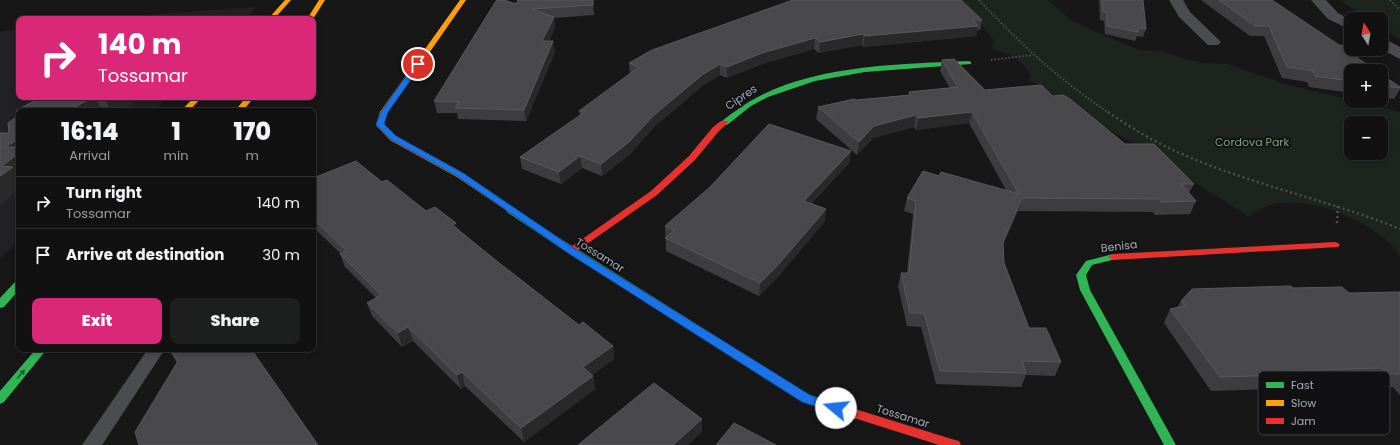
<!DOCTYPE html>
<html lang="en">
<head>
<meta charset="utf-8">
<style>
	:root { --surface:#111; --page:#1e1f1f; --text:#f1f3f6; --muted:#9c9d9f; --line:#303131; --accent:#db2777 }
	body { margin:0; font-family:Poppins,sans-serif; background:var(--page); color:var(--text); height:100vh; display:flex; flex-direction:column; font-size:15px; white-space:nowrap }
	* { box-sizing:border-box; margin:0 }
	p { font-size:13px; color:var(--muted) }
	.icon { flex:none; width:22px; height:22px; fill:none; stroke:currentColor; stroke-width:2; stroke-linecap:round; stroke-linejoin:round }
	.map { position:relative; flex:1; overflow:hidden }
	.sheet { position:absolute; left:16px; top:108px; width:300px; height:244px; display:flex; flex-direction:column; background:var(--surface); border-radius:8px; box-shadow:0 2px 6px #0003,0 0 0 1px var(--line) }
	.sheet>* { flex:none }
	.hud { position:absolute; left:16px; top:16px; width:300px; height:84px; border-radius:8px; box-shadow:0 2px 6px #0003,0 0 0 1px var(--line); background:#db2777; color:#fff; overflow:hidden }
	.needle { width:26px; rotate:349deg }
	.buttons { position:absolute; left:1344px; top:12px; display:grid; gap:8px }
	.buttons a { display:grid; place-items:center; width:44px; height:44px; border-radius:8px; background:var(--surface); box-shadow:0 2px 6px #0003,0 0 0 1px var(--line); font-size:20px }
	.pin { position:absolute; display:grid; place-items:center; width:34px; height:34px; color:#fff; margin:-17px; border:2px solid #fff; border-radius:50%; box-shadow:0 1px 4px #0007 }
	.me { position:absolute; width:44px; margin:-22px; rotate:287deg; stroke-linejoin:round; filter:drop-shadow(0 0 3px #0008) }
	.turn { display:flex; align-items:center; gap:14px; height:84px; padding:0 16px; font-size:18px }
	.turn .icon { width:52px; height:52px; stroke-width:2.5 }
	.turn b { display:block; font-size:28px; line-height:34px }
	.eta { display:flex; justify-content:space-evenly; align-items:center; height:68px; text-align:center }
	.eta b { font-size:24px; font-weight:800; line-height:28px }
	.primary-button { display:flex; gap:8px; margin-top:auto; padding:8px 16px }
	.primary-button a { flex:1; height:46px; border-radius:8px; background:var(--accent); color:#fff; font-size:16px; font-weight:800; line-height:46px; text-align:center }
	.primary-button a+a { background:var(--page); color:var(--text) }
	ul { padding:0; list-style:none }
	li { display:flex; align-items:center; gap:12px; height:52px; padding:0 16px; border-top:1px solid var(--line) }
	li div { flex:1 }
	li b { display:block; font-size:15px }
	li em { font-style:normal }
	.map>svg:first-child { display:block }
</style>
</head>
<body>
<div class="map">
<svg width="1400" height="445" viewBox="0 0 1400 445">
	<rect width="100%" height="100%" fill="#171717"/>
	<g fill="#212123">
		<path d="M256 7 246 19H87Z"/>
		<path d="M19 29V97H168L154 111H19V240L0 259V32Z"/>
	</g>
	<g fill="#1d241e" fill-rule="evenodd">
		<path d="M961 0H1048L1072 21 1139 50 1162 51 1185 59 1203 63 1227 64 1285 84 1400 112V256C1378 222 1310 194 1270 205 1262 207 1255 212 1249 217L1133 143 1105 127 1041 86 1028 80 1031 77C1024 59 1009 54 991 49L994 41 977 18ZM1351 123H1381V153H1351Z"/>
		<path d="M1341 0H1400V39L1381 29V19H1364Z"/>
	</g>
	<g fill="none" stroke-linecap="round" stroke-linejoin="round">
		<g stroke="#4d4e52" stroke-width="2" stroke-dasharray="1.5 2" stroke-linecap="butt">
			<path d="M979 0C1019 43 1061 81 1109 113"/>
			<path d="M1390 0 1400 10"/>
			<path d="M991 60 1033 55"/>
		</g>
		<g stroke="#4d4e52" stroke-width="2.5" stroke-dasharray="2 3" stroke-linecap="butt">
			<path d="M1108 112C1131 128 1156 143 1182 154 1252 185 1329 200 1400 229"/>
			<path d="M1337 223 1338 205"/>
		</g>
		<path fill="#4b4c50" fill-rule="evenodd" d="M148 349H165L102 445H82Z"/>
		<g fill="#4b4c50" fill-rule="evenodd">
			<path d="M1169 0H1183L1190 12 1218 39 1221 42 1218 45H1208L1179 17Z"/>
			<path d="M1311 0H1326L1338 13 1351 20V30L1328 19Z"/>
			<path d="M1381 37 1400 47V59L1381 49Z"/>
		</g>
		<g fill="#30b455" fill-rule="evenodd">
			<path d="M969 61 971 62V64L865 72 815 81 768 97 751 106 727 125H721L720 123C725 118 731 114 737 110 797 65 897 64 969 61Z"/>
			<path d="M510 207 811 396 859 411 861 414 859 417 855 419 803 402 568 253 507 212 506 210Z"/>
			<path d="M1113 254 1118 257 1116 259 1092 265 1086 275 1090 290 1176 445H1164L1080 290 1076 275 1086 261Z"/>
			<path d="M19 281V290L4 307 0 308V298L15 282Z"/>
			<path d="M36 349H47L4 402 0 404V391Z"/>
		</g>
		<g fill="#ff9f0a" fill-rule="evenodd">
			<path d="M285 0H291L274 19H268Z"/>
			<path d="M319 0H325L313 19H307Z"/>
			<path d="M460 0H466L388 112 384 125 396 136 463 173 513 208 514 210 510 213 457 177 390 140 376 125 380 112Z"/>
			<path d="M194 97H202L189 111H181Z"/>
			<path d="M246 97H254L243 111H235Z"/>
		</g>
		<g fill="#e5322d" fill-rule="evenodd">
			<path d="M721 121H727L728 123 719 131 695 160 657 195 574 253H568L566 251 568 249 651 191 689 156 713 127Z"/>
			<path d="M1335 242 1338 243 1340 245 1338 247 1113 260 1108 257 1113 254Z"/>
			<path d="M855 409 955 440 959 441 961 445H939L851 417 849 414 851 411Z"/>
		</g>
	</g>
	<g fill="#3d3d3f">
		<path d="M593 0 594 15 554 18 555 27 549 41H553L555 52 526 121 458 119 457 113H437L434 101 516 4Z"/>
		<path d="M1099 0H1143L1146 29 1143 37 1137 36 1135 41 1105 34 1104 21 1100 20Z"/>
		<path d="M1201 0H1272L1351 71V93L1309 87 1307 82 1282 78 1264 36H1250Z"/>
		<path d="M982 20 980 30H977L976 36 863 47 862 45 819 53 814 49 762 64 727 78 720 75 702 86 654 127 630 154 602 176 582 168 561 184 522 169 520 157 580 116 579 111 630 74 629 63 652 50Z"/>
		<path d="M942 60 985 90 1053 96 1125 144 1194 184 1189 193 1196 201 1190 214 1155 215 1153 212 1018 211 1003 245 1004 263 1029 328 1061 362 1055 376 1026 375 1021 387 936 384 921 327 907 326 898 286 901 273H907L913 214 904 211 907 198 939 176 1006 190 969 123 916 130 914 127 873 138 857 155 816 119 818 107 856 100 908 95 909 92 950 88 940 71Z"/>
		<path d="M1381 74 1400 87V89L1394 99 1381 97Z"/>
		<path d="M34 97H143L119 111H19V190L9 133 19 115 16 111 35 100 34 98Z"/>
		<path d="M851 151 849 163 812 203 825 221 777 278 759 296 666 251 665 226Z"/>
		<path d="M313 174 316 177 382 182 426 211 457 228 498 262 579 325 613 346 614 359 592 375 593 376 595 389 524 442 465 386 461 389 413 341 402 347 372 316 367 303 376 298 345 267 340 254H341L313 227Z"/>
		<path d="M1293 288 1349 293 1400 292V395L1393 387 1376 388 1370 382 1278 384 1275 389 1211 391 1164 323 1170 309 1177 308 1181 301Z"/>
		<path d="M168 349H251L177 363Z"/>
	</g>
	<g fill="#29292a">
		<path d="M554 17 555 27 544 52 542 41Z"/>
		<path d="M978 26 976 36 863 47 865 36Z"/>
		<path d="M863 34 862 45 819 53 820 42Z"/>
		<path d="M815 38 814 49 762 64 727 78V67L762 53Z"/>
		<path d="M553 41 555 52 526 121 524 110Z"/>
		<path d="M720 64V75L702 86 654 127 630 154 602 176 601 164 654 115 702 75Z"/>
		<path d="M93 97H95L102 111H68Z"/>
		<path d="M104 97H143L119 111H111Z"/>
		<path d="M972 112 969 123 916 130 918 118Z"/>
		<path d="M916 115 914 127 873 138 857 155 859 142 874 126Z"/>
		<path d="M19 139V190L0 205V176L5 147Z"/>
		<path d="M851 151 849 163 802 213 804 201Z"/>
		<path d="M580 156 582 168 561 184 559 172Z"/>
		<path d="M1022 198 1018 211 999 255 1003 242Z"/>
		<path d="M826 209 825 221 777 278 759 296 760 283Z"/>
		<path d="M456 223 459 236 452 225Z"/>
		<path d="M408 327 413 341 402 347 398 333Z"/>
		<path d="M613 346 614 359 584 380 583 367Z"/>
		<path d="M462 372 465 386 461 389 457 375Z"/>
		<path d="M593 376 595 389 524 442 521 428Z"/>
		<path d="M702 419V432L688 445H673Z"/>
	</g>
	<g fill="#49494c" stroke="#58595d">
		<path d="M497 0H504L516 4 518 0H593V5L532 9 554 17 542 41H553L524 110 455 108 459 102 434 101 496 1Z"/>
		<path d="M793 0H961L982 20H973L978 26 865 36 863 34 820 42 815 38 762 53 727 67 720 64 702 75 654 115 629 142 601 164 580 156 559 172 520 157 586 111H579L639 67 629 63 652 50Z"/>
		<path d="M1102 0H1143L1146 29 1138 28V32L1107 26V12H1103Z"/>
		<path d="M1219 0H1272L1339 45 1350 47 1356 57 1377 71H1351V81L1315 76 1313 71 1287 67 1269 26H1255Z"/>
		<path d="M954 59 985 90 1041 85 1053 96 1063 95 1070 99 1125 144H1154L1194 184H1181L1196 201 1161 202 1159 199 1022 198 1003 242 1004 263 1029 328H1046L1061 362 1022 361 1026 373 940 371 924 313H910L901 273H909L916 201 907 198 923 171 939 176 941 172 1019 194 972 112 918 118 916 115 874 126 859 142 818 107 854 99 856 100 911 95 909 92 958 87 942 60Z"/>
		<path d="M1381 74 1400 87V88L1381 85Z"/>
		<path d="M34 97H93L68 111H16L39 98H34Z"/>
		<path d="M19 115V139L5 147H19V153L2 166 13 167 0 176V133H9L8 123Z"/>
		<path d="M769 124 851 151 804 201 826 209 778 265 760 283 665 238 675 230 665 226 710 187Z"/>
		<path d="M356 161 382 182 387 180 426 211 435 207 456 223 452 225 498 262 579 325 583 322 613 346 583 367 593 376 521 428 462 372 457 375 408 327 398 333 367 303 381 295 340 254 347 251 313 219V174L316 177Z"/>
		<path d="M1291 286 1293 288 1342 287 1349 293 1400 292V374H1387L1381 368 1281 371 1284 375 1220 377 1170 309 1185 306 1181 301 1192 289Z"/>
		<path d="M170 349H251L318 445H139L135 432 178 361Z"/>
		<path d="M654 383 702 419 673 445H578Z"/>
		<path d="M734 423 776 445H716Z"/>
	</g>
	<defs><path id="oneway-solid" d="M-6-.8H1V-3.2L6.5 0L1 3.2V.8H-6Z"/></defs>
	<use fill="#206234" href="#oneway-solid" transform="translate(21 374) rotate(-50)"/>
	<path fill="#1a73e8" stroke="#114b97" d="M416 62 422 64 388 112 384 124 396 136 463 173 575 249 810 395 840 405 842 408 840 411 836 413 802 402 568 253 457 176 390 139 376 124 381 112Z"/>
	<g text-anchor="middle" stroke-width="3.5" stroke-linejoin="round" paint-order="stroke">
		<g font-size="11" fill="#a8adb8" stroke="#111113">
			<text transform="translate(741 97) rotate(-34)" y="4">Cipres</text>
			<text transform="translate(1119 246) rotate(-6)" y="4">Benisa</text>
			<text transform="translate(600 255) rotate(32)" y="4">Tossamar</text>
			<text transform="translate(903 416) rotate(17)" y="4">Tossamar</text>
		</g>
		<g font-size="11" fill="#7fa381" stroke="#111113">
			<text x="1252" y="146">Cordova Park</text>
		</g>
	</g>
	<rect x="1258" y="371" width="132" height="64" rx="6" fill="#111113" stroke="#3e4045" stroke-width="1"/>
	<rect x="1266" y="382" width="18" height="6" fill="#30b455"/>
	<rect x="1266" y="400" width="18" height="6" fill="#ff9f0a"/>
	<rect x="1266" y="418" width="18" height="6" fill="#e5322d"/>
	<g font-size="11" fill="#a8adb8">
		<text x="1291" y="389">Fast</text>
		<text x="1291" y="407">Slow</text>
		<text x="1291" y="425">Jam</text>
	</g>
</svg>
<div class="buttons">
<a><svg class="needle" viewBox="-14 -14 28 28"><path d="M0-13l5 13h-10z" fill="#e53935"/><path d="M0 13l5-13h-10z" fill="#9c9d9f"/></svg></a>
<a>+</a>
<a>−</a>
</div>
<div class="pin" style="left:418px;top:64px;background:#d93025"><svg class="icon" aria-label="arrive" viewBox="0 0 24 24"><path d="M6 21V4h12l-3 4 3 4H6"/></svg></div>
<svg class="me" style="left:836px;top:408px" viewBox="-20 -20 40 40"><circle r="19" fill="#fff"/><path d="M0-13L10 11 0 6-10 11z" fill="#1a73e8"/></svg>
<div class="hud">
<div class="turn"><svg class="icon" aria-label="right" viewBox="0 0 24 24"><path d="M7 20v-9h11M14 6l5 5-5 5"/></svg><div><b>140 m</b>Tossamar</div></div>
</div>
<section class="sheet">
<div class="eta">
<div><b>16:14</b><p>Arrival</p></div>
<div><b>1</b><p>min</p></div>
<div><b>170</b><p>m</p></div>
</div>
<ul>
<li><svg class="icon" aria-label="right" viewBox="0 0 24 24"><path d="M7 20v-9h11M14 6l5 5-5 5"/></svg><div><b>Turn right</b><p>Tossamar</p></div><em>140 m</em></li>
<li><svg class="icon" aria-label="arrive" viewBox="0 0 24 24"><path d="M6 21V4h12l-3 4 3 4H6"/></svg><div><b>Arrive at destination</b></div><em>30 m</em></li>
</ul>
<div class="primary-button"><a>Exit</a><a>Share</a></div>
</section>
</div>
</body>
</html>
